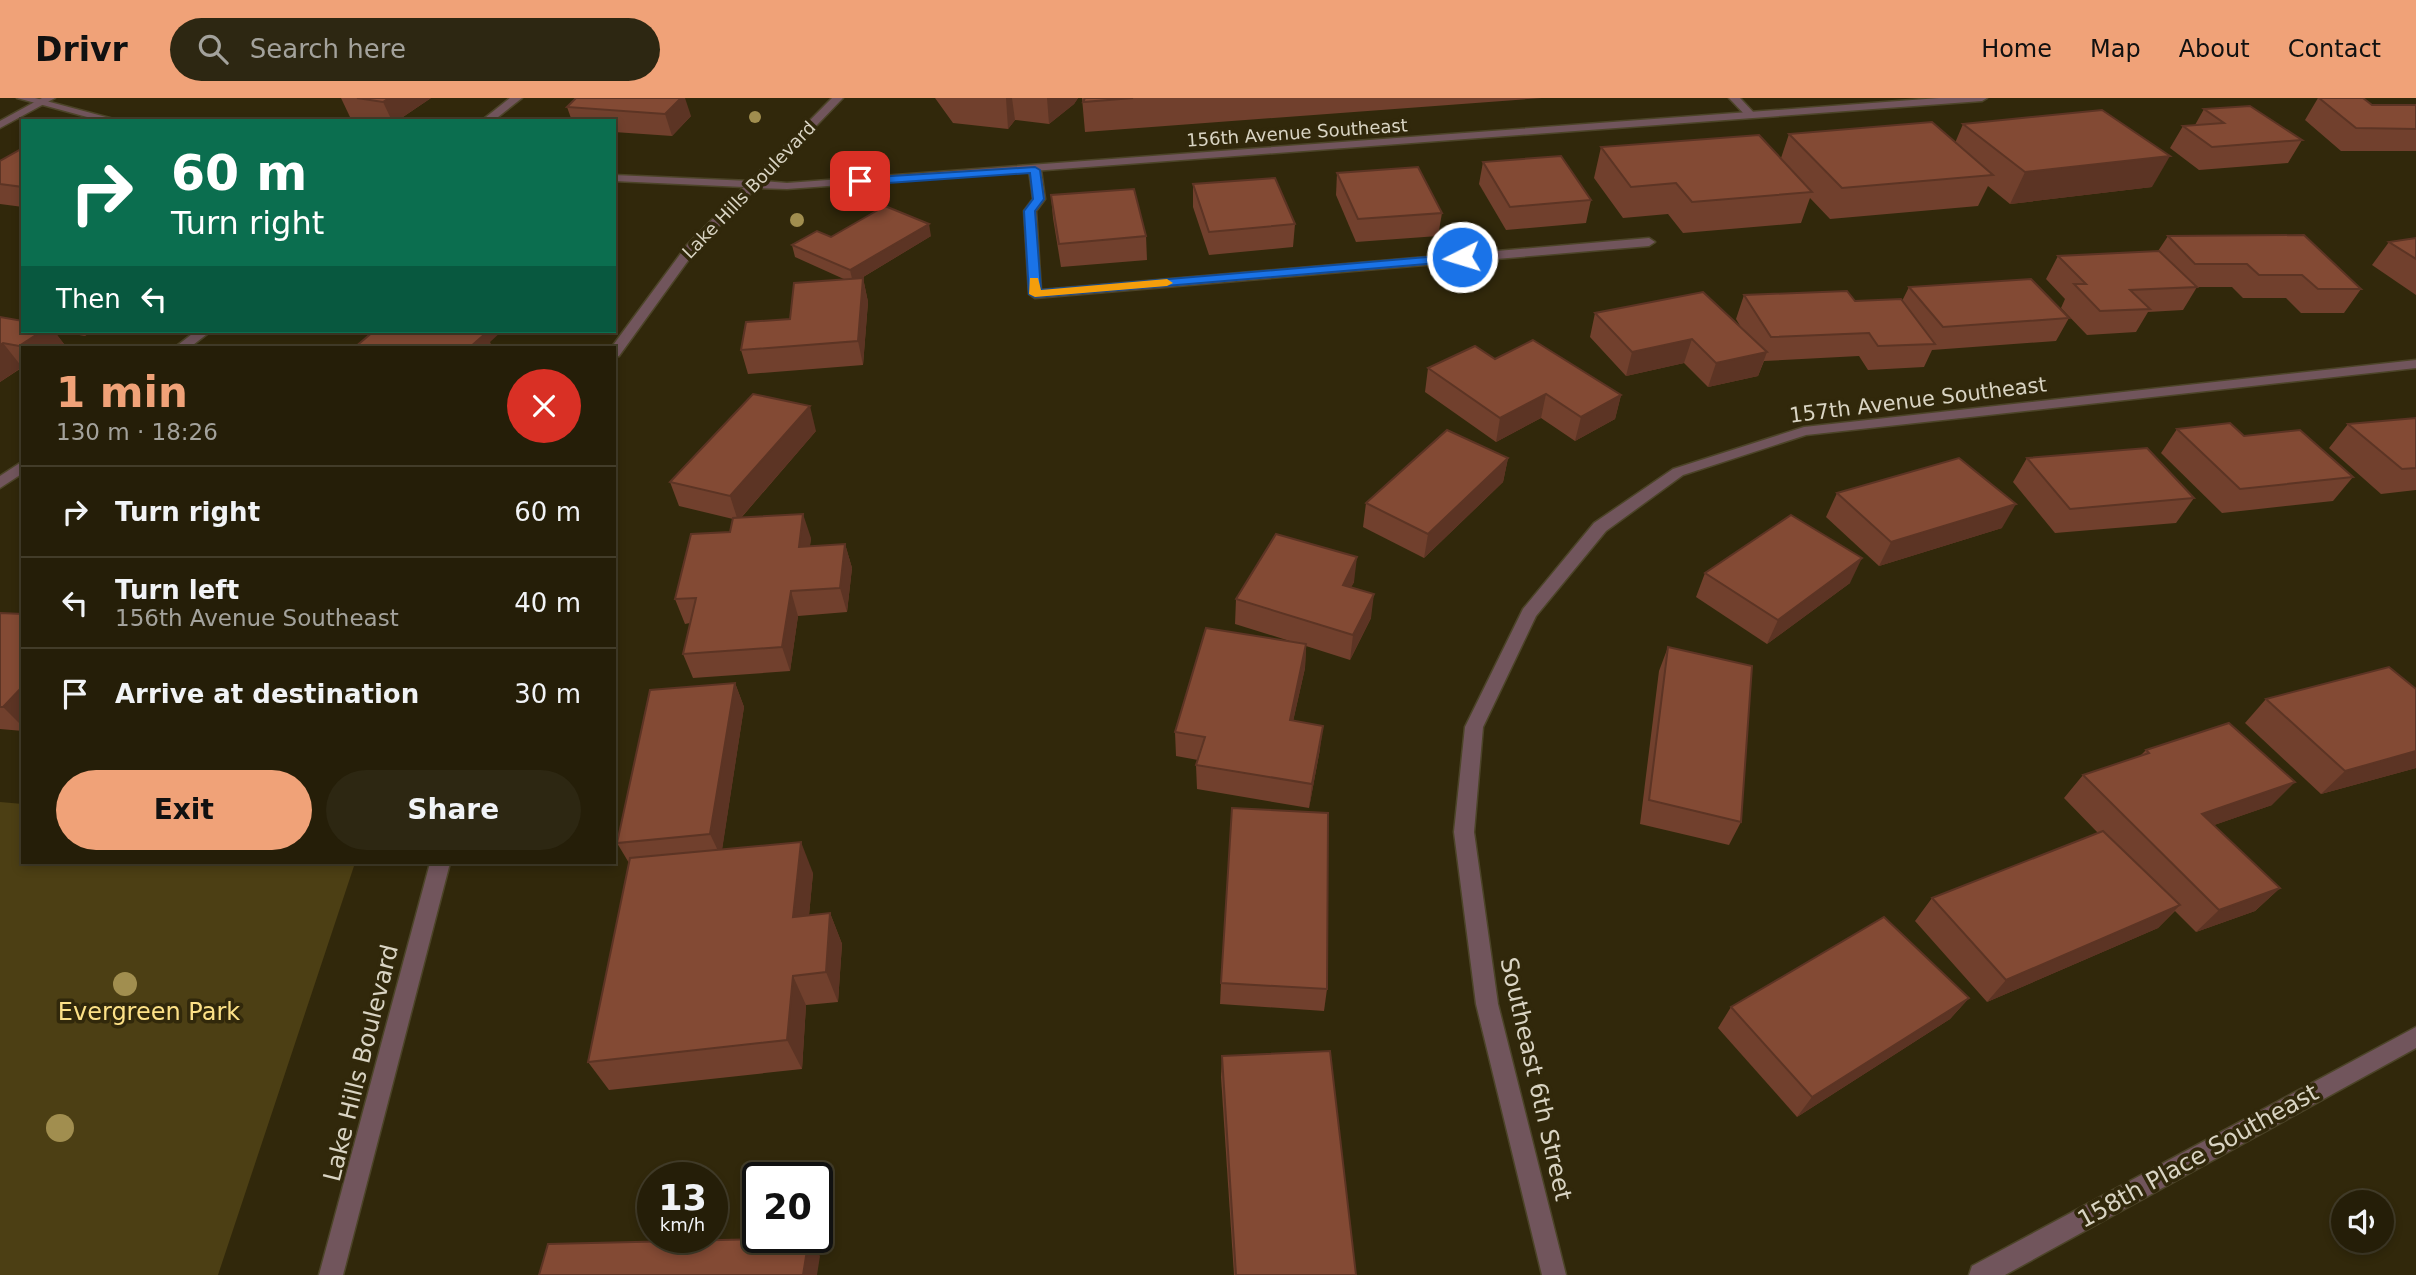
<!DOCTYPE html>
<html lang="en">
<head>
<meta charset="utf-8">
<style>
	:root { --surface:#251e08; --page:#2d2712; --text:#f1f3f6; --muted:#a3a29c; --line:#423c29; --accent:#f0a278 }
	body { margin:0; font-family:"DejaVu Sans",sans-serif; background:var(--page); color:var(--text); height:100vh; display:flex; flex-direction:column; font-size:26px; white-space:nowrap }
	* { box-sizing:border-box; margin:0 }
	p { font-size:23px; color:var(--muted) }
	.icon { flex:none; width:38px; height:38px; fill:none; stroke:currentColor; stroke-width:2; stroke-linecap:round; stroke-linejoin:round }
	.map { position:relative; flex:1; overflow:hidden }
	.panel { position:absolute; left:21px; top:248px; width:595px; height:518px; display:flex; flex-direction:column; background:var(--surface); border-radius:0px; box-shadow:0 4px 10px #0003,0 0 0 2px var(--line) }
	.panel>* { flex:none }
	.banner { position:absolute; left:21px; top:21px; width:595px; height:214px; border-radius:0px; box-shadow:0 4px 10px #0003,0 0 0 2px var(--line); background:#0b6e4f; color:#fff; overflow:hidden }
	.tools { position:absolute; left:2331px; top:1092px; display:grid; gap:14px }
	.tools a { display:grid; place-items:center; width:63px; height:63px; border-radius:50%; background:var(--surface); box-shadow:0 4px 10px #0003,0 0 0 2px var(--line); font-size:35px }
	.speed { position:absolute; left:637px; top:1064px; display:flex; gap:14px; font-size:35px; font-weight:700; text-align:center }
	.speed>* { display:grid; place-content:center; width:91px; height:91px; border-radius:50%; background:var(--surface); box-shadow:0 4px 10px #0003,0 0 0 2px var(--line); line-height:1 }
	.speed small { font-size:18px; font-weight:400 }
	.speed .limit { border:4px solid #111; border-radius:10px; background:#fff; color:#111 }
	.pin { position:absolute; display:grid; place-items:center; width:60px; height:60px; color:#fff; margin:-30px; border-radius:14px; box-shadow:0 4px 10px #0006 }
	.me { position:absolute; width:77px; margin:-38px; rotate:265deg; stroke-linejoin:round; filter:drop-shadow(0 0 5px #0008) }
	.turn { display:flex; align-items:center; gap:24px; height:147px; padding:0 35px; font-size:32px }
	.turn .icon { width:91px; height:91px; stroke-width:2.5 }
	.turn b { display:block; font-size:49px; line-height:60px }
	.then { display:flex; align-items:center; height:66px; padding:0 35px; background:#0003; gap:14px; font-size:26px }
	.round { display:grid; place-items:center; flex:none; width:74px; height:74px; border-radius:37px; background:var(--page) }
	.overview { display:flex; align-items:center; justify-content:space-between; height:119px; padding:0 35px }
	h1 { font-size:42px; font-weight:700; line-height:52px; color:var(--accent) }
	.cta { display:flex; gap:14px; margin-top:auto; padding:14px 35px }
	.cta a { flex:1; height:80px; border-radius:42px; background:var(--accent); color:#111; font-size:28px; font-weight:700; line-height:80px; text-align:center }
	.cta a+a { background:var(--page); color:var(--text) }
	ul { padding:0; list-style:none }
	li { display:flex; align-items:center; gap:21px; height:91px; padding:0 35px; border-top:2px solid var(--line) }
	li div { flex:1 }
	li b { display:block; font-size:26px }
	li em { font-style:normal }
	header { display:flex; align-items:center; gap:42px; box-sizing:border-box; height:98px; padding:0 35px; background:var(--accent); color:#111 }
	header strong { font-size:33px }
	nav { display:flex; gap:38px; margin-inline-start:auto; font-size:24px }
	.search { width:490px; height:63px; background:var(--page); display:flex; align-items:center; gap:18px; box-sizing:border-box; padding:0 24px; border-radius:38px; color:var(--muted); font-size:26px }
	.map>svg:first-child { display:block }
</style>
</head>
<body>
<header>
<strong>Drivr</strong>
<div class="search"><svg class="icon" aria-label="search" viewBox="0 0 24 24"><circle cx="10" cy="10" r="6"/><path d="M15 15l6 6"/></svg>Search here</div>
<nav><a>Home</a><a>Map</a><a>About</a><a>Contact</a></nav>
</header>
<div class="map">
<svg width="2416" height="1177" viewBox="0 0 2416 1177">
	<rect width="100%" height="100%" fill="#31280b"/>
	<path fill="#4c3f14" d="M0 704 23 706V765H355L218 1177H0Z"/>
	<g fill="none" stroke-linecap="round" stroke-linejoin="round">
		<defs>
			<g id="service">
				<path d="M1729 0H1740L1756 17 1747 19Z"/>
				<path d="M1035 69 1041 72 1045 101 1036 113 1041 192 1649 140 1655 144 1649 148 1035 200 1029 196 1024 113 1033 101 1029 72Z"/>
			</g>
			<g id="minor">
				<path d="M42 0H55L0 30V23Z"/>
				<path d="M510 0H522L493 23H481Z"/>
				<path d="M196 233H211L189 250H174Z"/>
				<path d="M2416 262V270L1806 337 1683 377 1606 433 1536 518 1483 629 1474 734 1498 906 1566 1177H1542L1476 906 1454 734 1465 629 1523 511 1594 425 1673 371 1804 329Z"/>
				<path d="M23 363V375L0 390V378Z"/>
				<path d="M2416 929V950L2005 1177H1969L1972 1168Z"/>
			</g>
			<g id="tertiary">
				<path d="M17 0H35L121 23H102Z"/>
				<path d="M832 0H843L763 83 787 85 1939 0H1987L1982 3 787 91 756 90 695 153 619 258 614 259V250H611L687 147 744 89 614 83V77L750 83Z"/>
				<path d="M430 765H450L343 1177H319Z"/>
			</g>
		</defs>
		<use href="#service" stroke="#4c4428" stroke-width="3"/>
		<use href="#minor" stroke="#4c4428" stroke-width="3"/>
		<use href="#tertiary" stroke="#4c4428" stroke-width="3"/>
		<use href="#service" fill="#71555c" fill-rule="evenodd"/>
		<use href="#minor" fill="#71555c" fill-rule="evenodd"/>
		<use href="#tertiary" fill="#71555c" fill-rule="evenodd"/>
	</g>
	<g fill="#a18e4f">
		<circle cx="755" cy="19" r="6"/>
		<circle cx="797" cy="122" r="7"/>
		<circle cx="125" cy="886" r="12"/>
		<circle cx="60" cy="1030" r="14"/>
	</g>
	<g fill="#71402d">
		<path d="M341 0H431L397 23H375L350 19Z"/>
		<path d="M935 0H1078L1074 6 1049 26 1015 22 1008 31 953 25Z"/>
		<path d="M1082 0H1542L1085 34Z"/>
		<path d="M2318 0 2372 7H2416V53H2341L2305 22Z"/>
		<path d="M567 9 691 18 672 38 614 34V23H572Z"/>
		<path d="M2204 11 2302 42 2288 65 2199 72 2170 50 2183 28 2195 27Z"/>
		<path d="M1963 26 2152 89 2010 106 1988 88 1978 108 1830 121 1810 100 1801 125 1683 135 1668 116 1623 120 1594 80 1601 49 1781 60 1789 36 1955 45Z"/>
		<path d="M23 50V109L0 106V63Z"/>
		<path d="M1483 64 1591 102 1586 125 1506 132 1479 86Z"/>
		<path d="M1337 75 1442 115 1438 138 1356 144 1336 97Z"/>
		<path d="M1193 86 1295 126 1293 149 1209 157 1193 109Z"/>
		<path d="M1051 97 1146 138 1147 162 1061 169 1053 120Z"/>
		<path d="M931 138 860 181 863 180 868 204 863 267 748 276 741 252 790 221 846 182 795 159 792 147 831 139Z"/>
		<path d="M2168 138 2361 191 2344 215H2301L2286 200H2243L2232 189H2197L2183 212 2148 214 2136 234 2087 237 2061 210 2065 201 2046 181 2058 158 2158 153Z"/>
		<path d="M2416 140V197L2372 167 2389 144Z"/>
		<path d="M1909 189 2069 220 2056 243 1932 252 1924 269 1868 272 1859 258 1764 263 1758 278 1708 289 1684 265 1626 278 1590 239 1595 215 1742 231 1736 221 1744 197 1855 203H1902Z"/>
		<path d="M0 219 23 233H54L67 250H23V269L0 284Z"/>
		<path d="M56 233H92L85 238Z"/>
		<path d="M1495 261 1621 297 1615 321 1575 343 1541 320 1496 344 1425 294 1428 270Z"/>
		<path d="M2416 320V392L2381 396 2329 350 2348 326Z"/>
		<path d="M2177 331 2244 338 2353 379 2333 403 2222 415 2161 355Z"/>
		<path d="M816 333 741 420 811 440 810 448 845 446 852 470 847 514 798 518 790 573 693 580 683 556 690 525 685 526 675 501 730 434 733 421 679 408 670 384Z"/>
		<path d="M1508 360 1503 384 1424 460 1363 429 1366 405Z"/>
		<path d="M2027 360 2194 400 2176 425 2055 435 2013 384Z"/>
		<path d="M1837 395 2002 430 1879 468 1826 419Z"/>
		<path d="M1705 475 1850 485 1767 546 1696 499Z"/>
		<path d="M1354 484 1351 489 1371 520 1350 562 1306 548 1305 570 1293 623 1320 651 1309 710 1197 691 1196 667 1198 662 1176 658 1175 634 1293 544 1235 526 1236 501Z"/>
		<path d="M0 515 23 516V633L0 631Z"/>
		<path d="M1668 549 1741 724 1729 747 1640 726 1659 573Z"/>
		<path d="M735 585 744 609 722 751 813 775 809 817 830 815 842 846 838 904 806 907 802 971 609 992 588 964 629 765 617 745Z"/>
		<path d="M2416 591V670L2321 696 2245 625 2266 601Z"/>
		<path d="M2146 652 2272 707 2214 727 2280 790 2255 813 2196 834 2175 813 2158 830 1987 904 1915 823 1932 800 2098 735 2064 700 2083 677 2140 658Z"/>
		<path d="M1221 885 1327 891 1324 913 1220 906Z"/>
		<path d="M1969 900 1950 921 1797 1019 1718 930 1731 909Z"/>
		<path d="M1222 958 1356 1177H1234L1221 979Z"/>
	</g>
	<g fill="#5c3424">
		<path d="M389 0H431L397 23H392L383 4Z"/>
		<path d="M681 0H685L691 18 672 38 665 16Z"/>
		<path d="M1006 0H1012L1015 22 1008 31Z"/>
		<path d="M1047 0H1078L1074 6 1049 26Z"/>
		<path d="M2170 58 2152 89 2010 106 2025 74Z"/>
		<path d="M929 126 931 138 853 185 850 172Z"/>
		<path d="M863 180 868 204 863 267 858 243Z"/>
		<path d="M42 233H54L67 250H23V253L19 248Z"/>
		<path d="M81 233H92L85 238Z"/>
		<path d="M466 233H502L490 244 493 250H469Z"/>
		<path d="M1692 241 1684 265 1626 278 1632 254Z"/>
		<path d="M3 245 22 269 0 284V247Z"/>
		<path d="M1767 254 1758 278 1708 289 1716 265Z"/>
		<path d="M1546 296 1541 320 1496 344 1500 320Z"/>
		<path d="M1621 297 1615 321 1575 343 1581 319Z"/>
		<path d="M810 308 816 333 738 423 730 398Z"/>
		<path d="M1508 360 1503 384 1424 460 1428 436Z"/>
		<path d="M2016 406 2002 430 1879 468 1891 444Z"/>
		<path d="M803 416 811 440 806 473 799 449Z"/>
		<path d="M845 446 852 470 847 514 840 490Z"/>
		<path d="M1357 459 1354 484 1340 511 1343 487Z"/>
		<path d="M1862 460 1850 485 1767 546 1778 522Z"/>
		<path d="M791 493 798 518 790 573 782 549Z"/>
		<path d="M1374 496 1371 520 1350 562 1353 537Z"/>
		<path d="M1306 546 1305 570 1288 646 1290 622Z"/>
		<path d="M735 585 744 609 721 759 710 736Z"/>
		<path d="M23 588V629L3 609Z"/>
		<path d="M1323 628 1320 651 1309 710 1312 686Z"/>
		<path d="M2416 653V670L2321 696 2345 673Z"/>
		<path d="M2295 684 2272 707 2180 739 2202 716Z"/>
		<path d="M801 744 813 775 806 849 793 819Z"/>
		<path d="M2280 790 2255 813 2196 834 2219 812Z"/>
		<path d="M2180 807 2158 830 1987 904 2006 882Z"/>
		<path d="M830 815 842 846 838 904 826 874Z"/>
		<path d="M793 878 806 907 802 971 787 942Z"/>
		<path d="M1969 900 1950 921 1797 1019 1812 999Z"/>
		<path d="M809 1140 820 1158 817 1177H803Z"/>
	</g>
	<g fill="#834a34" stroke="#5c3424" stroke-width="2">
		<path d="M357 0H389L383 4Z"/>
		<path d="M576 0H681L665 16 567 9Z"/>
		<path d="M1085 0H1133L1083 4Z"/>
		<path d="M2319 0H2363L2372 7H2416V31L2356 30Z"/>
		<path d="M2250 8 2302 42 2212 49 2183 28 2224 25 2204 11Z"/>
		<path d="M2102 12 2170 58 2025 74 1963 26Z"/>
		<path d="M1932 24 1993 77 1842 90 1789 36Z"/>
		<path d="M1759 37 1812 94 1692 104 1676 85 1631 89 1601 49Z"/>
		<path d="M23 50V89L0 86V63Z"/>
		<path d="M1561 58 1591 102 1510 109 1483 64Z"/>
		<path d="M1418 69 1442 115 1358 121 1337 75Z"/>
		<path d="M1275 80 1295 126 1209 134 1193 86Z"/>
		<path d="M1134 91 1146 138 1059 146 1051 97Z"/>
		<path d="M885 108 929 126 850 172 792 147 817 133 831 139Z"/>
		<path d="M2304 137 2361 191H2318L2302 177H2259L2247 166H2195L2168 138Z"/>
		<path d="M2416 140V161L2389 144Z"/>
		<path d="M2159 153 2197 189 2130 192 2150 211 2100 213 2074 186H2086L2058 158Z"/>
		<path d="M863 180 858 243 741 252 746 224 790 221 794 185Z"/>
		<path d="M2031 181 2069 220 1943 229 1909 189Z"/>
		<path d="M1847 193 1855 203 1901 201 1935 246 1878 248 1869 235 1771 239 1744 197Z"/>
		<path d="M1703 194 1767 254 1716 265 1692 241 1632 254 1595 215Z"/>
		<path d="M0 219 23 223V233H42L19 248 3 245 0 247Z"/>
		<path d="M374 233H471L486 235 469 250H354Z"/>
		<path d="M1533 242 1621 297 1581 319 1546 296 1500 320 1428 270 1475 248 1495 261Z"/>
		<path d="M753 296 810 308 730 398 670 384Z"/>
		<path d="M2416 320V370L2402 371 2348 326Z"/>
		<path d="M2230 325 2244 338 2300 332 2353 379 2240 391 2177 331Z"/>
		<path d="M1447 332 1508 360 1428 436 1366 405Z"/>
		<path d="M2147 350 2194 400 2070 411 2027 360Z"/>
		<path d="M1959 360 2016 406 1891 444 1837 395Z"/>
		<path d="M803 416 799 449 845 446 840 490 791 493 782 549 683 556 696 500 675 501 691 436 730 434 733 420Z"/>
		<path d="M1791 417 1862 460 1778 522 1705 475Z"/>
		<path d="M1276 436 1357 459 1343 487 1374 496 1353 537 1236 501Z"/>
		<path d="M0 515 23 516V588L3 609H0Z"/>
		<path d="M1206 530 1306 546 1290 622 1323 628 1312 686 1196 667 1205 639 1175 634Z"/>
		<path d="M1668 549 1752 568 1741 724 1649 702Z"/>
		<path d="M2389 569 2416 591V653L2345 673 2266 601Z"/>
		<path d="M735 585 710 736 617 745 650 592Z"/>
		<path d="M2229 625 2295 684 2202 716 2280 790 2219 812 2083 677 2149 655 2146 652Z"/>
		<path d="M1232 710 1328 715 1327 891 1221 885Z"/>
		<path d="M2103 733 2180 807 2006 882 1932 800Z"/>
		<path d="M801 744 793 819 830 815 826 874 793 878 787 942 588 964 630 760Z"/>
		<path d="M1884 819 1969 900 1812 999 1731 909Z"/>
		<path d="M1330 953 1356 1177H1236L1222 958Z"/>
		<path d="M809 1140 803 1177H539L548 1146Z"/>
	</g>
	<path fill="#1a73e8" stroke="#114b97" stroke-width="2" d="M1035 69 1040 72 1044 101 1035 113 1041 192 1462 156 1468 159 1462 163 1035 199 1029 196 1024 113 1033 101 1030 75 860 87 855 83 860 80Z"/>
	<path fill="#f59e0b" d="M1030 180H1038L1041 192 1167 181 1173 185 1167 188 1035 199 1029 196Z"/>
	<g text-anchor="middle" stroke-width="7" stroke-linejoin="round" paint-order="stroke">
		<g font-size="18" fill="#d9d4c3" stroke="#31280b">
			<text transform="translate(1297 35) rotate(-4)" y="6">156th Avenue Southeast</text>
			<text transform="translate(749 92) rotate(-46)" y="6">Lake Hills Boulevard</text>
		</g>
		<g font-size="21" fill="#d9d4c3" stroke="#31280b">
			<text transform="translate(1918 302) rotate(-7)" y="7">157th Avenue Southeast</text>
		</g>
		<g font-size="24" fill="#fde187" stroke="#31280b">
			<text x="149" y="922">Evergreen Park</text>
		</g>
		<g font-size="24" fill="#d9d4c3" stroke="#31280b">
			<text transform="translate(361 965) rotate(-76)" y="8">Lake Hills Boulevard</text>
			<text transform="translate(1536 981) rotate(77)" y="8">Southeast 6th Street</text>
			<text transform="translate(2198 1058) rotate(-29)" y="8">158th Place Southeast</text>
		</g>
	</g>
</svg>
<div class="tools">
<a><svg class="icon" aria-label="sound" viewBox="0 0 24 24"><path d="M4 9h4l5-4v14l-5-4H4zM17 9q2 3 0 6"/></svg></a>
</div>
<div class="speed"><div>13<small>km/h</small></div><div class="limit">20</div></div>
<div class="pin" style="left:860px;top:83px;background:#d93025"><svg class="icon" aria-label="arrive" viewBox="0 0 24 24"><path d="M6 21V4h12l-3 4 3 4H6"/></svg></div>
<svg class="me" style="left:1462px;top:159px" viewBox="-20 -20 40 40"><circle r="17" fill="#1a73e8" stroke="#fff" stroke-width="3"/><path d="M0-11L8 9 0 5-8 9z" fill="#fff"/></svg>
<div class="banner">
<div class="turn"><svg class="icon" aria-label="right" viewBox="0 0 24 24"><path d="M7 20v-9h11M14 6l5 5-5 5"/></svg><div><b>60 m</b>Turn right</div></div>
<div class="then">Then<svg class="icon" aria-label="left" viewBox="0 0 24 24"><path d="M17 20v-9H6M10 6l-5 5 5 5"/></svg></div>
</div>
<section class="panel">
<div class="overview"><div><h1>1 min</h1><p>130 m · 18:26</p></div><a class="round" style="background:#d93025;color:#fff"><svg class="icon" aria-label="close" viewBox="0 0 24 24"><path d="M6 6l12 12M18 6L6 18"/></svg></a></div>
<ul>
<li><svg class="icon" aria-label="right" viewBox="0 0 24 24"><path d="M7 20v-9h11M14 6l5 5-5 5"/></svg><div><b>Turn right</b></div><em>60 m</em></li>
<li><svg class="icon" aria-label="left" viewBox="0 0 24 24"><path d="M17 20v-9H6M10 6l-5 5 5 5"/></svg><div><b>Turn left</b><p>156th Avenue Southeast</p></div><em>40 m</em></li>
<li><svg class="icon" aria-label="arrive" viewBox="0 0 24 24"><path d="M6 21V4h12l-3 4 3 4H6"/></svg><div><b>Arrive at destination</b></div><em>30 m</em></li>
</ul>
<div class="cta"><a>Exit</a><a>Share</a></div>
</section>
</div>
</body>
</html>
